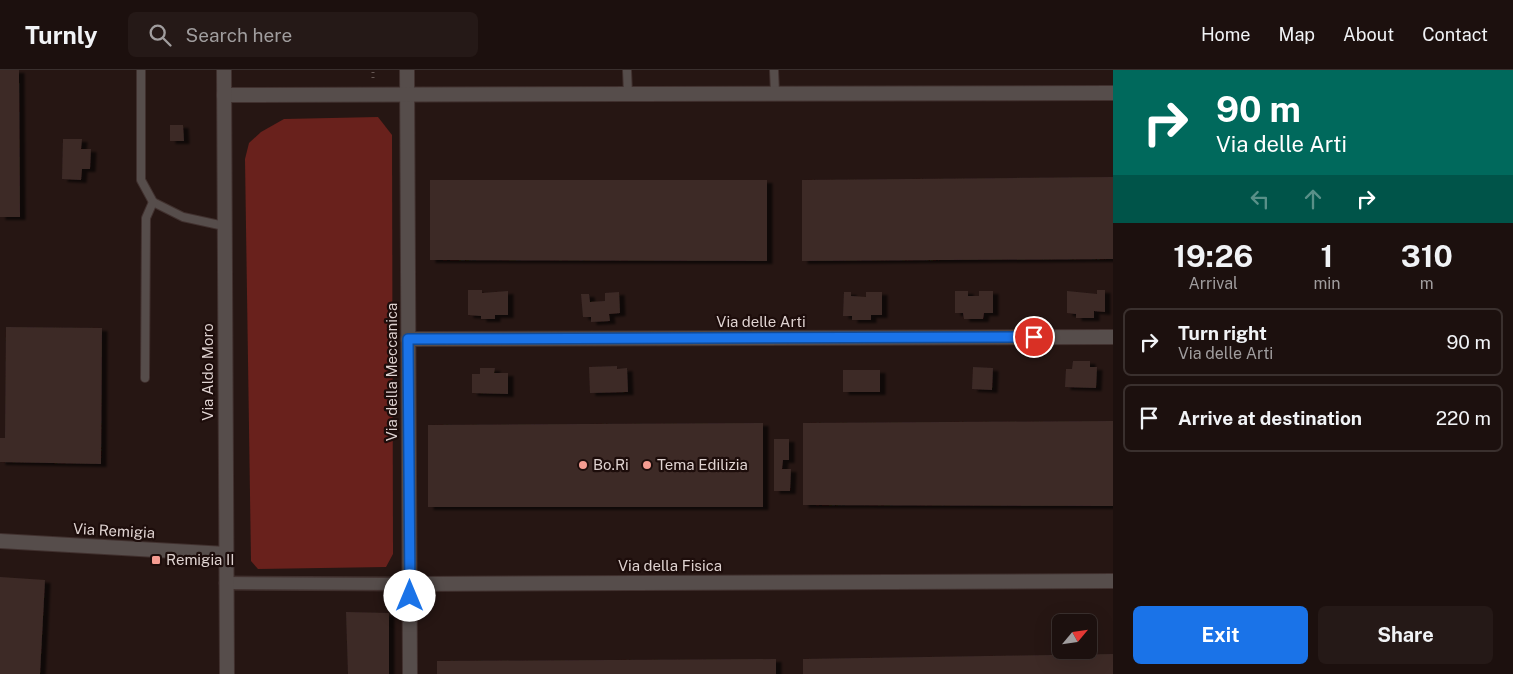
<!DOCTYPE html>
<html lang="en">
<head>
<meta charset="utf-8">
<style>
	:root { --surface:#1c100e; --page:#251917; --text:#f1f3f6; --muted:#a09d9e; --line:#3a302e; --accent:#1a73e8 }
	body { margin:0; font-family:"Public Sans",sans-serif; background:var(--page); color:var(--text); height:100vh; display:flex; flex-direction:column; font-size:19px; white-space:nowrap }
	* { box-sizing:border-box; margin:0 }
	p { font-size:16px; color:var(--muted) }
	.icon { flex:none; width:28px; height:28px; fill:none; stroke:currentColor; stroke-width:2; stroke-linecap:round; stroke-linejoin:round }
	.map { position:relative; flex:1; overflow:hidden }
	.panel { display:flex; flex-direction:column; background:var(--surface); width:400px }
	.panel>* { flex:none }
	.hud { background:#00695c; color:#fff; overflow:hidden }
	.needle { width:32px; rotate:61deg }
	.buttons { position:absolute; left:1052px; top:544px; display:grid; gap:10px }
	.buttons a { display:grid; place-items:center; width:45px; height:45px; border-radius:8px; background:var(--surface); box-shadow:0 5px 20px #0002,0 0 0 1px var(--line); font-size:25px }
	.pin { position:absolute; display:grid; place-items:center; width:42px; height:42px; color:#fff; margin:-21px; border:2px solid #fff; border-radius:50%; box-shadow:0 1px 5px #0007 }
	.me { position:absolute; width:55px; margin:-28px; rotate:0deg; stroke-linejoin:round; filter:drop-shadow(0 0 4px #0008) }
	.turn { display:flex; align-items:center; gap:18px; height:105px; padding:0 20px; font-size:22px }
	.turn .icon { width:65px; height:65px; stroke-width:2.5 }
	.turn b { display:block; font-size:35px; line-height:42px }
	.lanes { display:flex; align-items:center; height:48px; padding:0 20px; background:#0003; justify-content:center; gap:25px; direction:ltr }
	.lanes .off { opacity:.35 }
	.eta { display:flex; justify-content:space-evenly; align-items:center; height:85px; text-align:center }
	.eta b { font-size:30px; font-weight:700; line-height:35px }
	.button { display:flex; gap:10px; margin-top:auto; padding:10px 20px }
	.button a { flex:1; height:58px; border-radius:8px; background:var(--accent); color:#fff; font-size:20px; font-weight:700; line-height:58px; text-align:center }
	.button a+a { background:var(--page); color:var(--text) }
	ul { padding:0; list-style:none }
	li { display:flex; align-items:center; gap:15px; height:68px; margin:0 10px 8px; padding:0 10px; border:2px solid var(--line); border-radius:8px }
	li div { flex:1 }
	li b { display:block; font-size:19px }
	li em { font-style:normal }
	header { display:flex; align-items:center; gap:30px; box-sizing:border-box; height:70px; padding:0 25px; background:var(--surface); border-bottom:1px solid var(--line) }
	header strong { font-size:24px }
	nav { display:flex; gap:28px; margin-inline-start:auto; font-size:18px }
	.search { width:350px; height:45px; background:var(--page); display:flex; align-items:center; gap:12px; box-sizing:border-box; padding:0 18px; border-radius:8px; color:var(--muted); font-size:19px }
	main { display:flex; flex:1; min-height:0 }
	.map>svg:first-child { display:block }
</style>
</head>
<body>
<header>
<strong>Turnly</strong>
<div class="search"><svg class="icon" aria-label="search" viewBox="0 0 24 24"><circle cx="10" cy="10" r="6"/><path d="M15 15l6 6"/></svg>Search here</div>
<nav><a>Home</a><a>Map</a><a>About</a><a>Contact</a></nav>
</header>
<main>
<div class="map">
<svg width="1113" height="604" viewBox="0 0 1113 604">
	<defs>
		<filter id="shadow"><feDropShadow dx="5.5" dy="3" stdDeviation="1" flood-color="#0009"/></filter>
	</defs>
	<rect width="100%" height="100%" fill="#261613"/>
	<path fill="#69211c" d="M378 47 392 65 393 484 386 497 258 499 251 491 245 89 249 73 261 62 284 49Z"/>
	<g fill="#3c2a27" filter="url(#shadow)">
		<path d="M0 0H19L20 147H0Z"/>
		<path d="M170 55H183L184 71H170Z"/>
		<path d="M63 69H82L81 79H91L90 99H82L81 110 62 109Z"/>
		<path d="M1113 107V189L802 191V110Z"/>
		<path d="M430 110H767V191L430 190Z"/>
		<path d="M468 220H482V223L508 221V245H495V249H481V246L468 245Z"/>
		<path d="M1097 220H1105V242L1094 241V248H1076V244L1067 243V221L1097 224Z"/>
		<path d="M955 221H968V226H979V221H993V243H984L983 249H964L963 243H955Z"/>
		<path d="M619 222 620 243 609 244 610 251 591 252V247H583L581 224H589L590 232 605 231V223Z"/>
		<path d="M844 222H851V226L866 227V222H882V245H871V250H852V246H843Z"/>
		<path d="M6 257 102 258 101 394 0 392V368H5Z"/>
		<path d="M1073 291H1090V297H1097L1096 318 1065 317 1066 299H1072Z"/>
		<path d="M617 296V299L627 298 628 322 590 323 589 297Z"/>
		<path d="M973 297 993 298 992 320 972 319Z"/>
		<path d="M480 298H495L494 303H508V324L472 323V304H480Z"/>
		<rect x="843" y="300" width="37" height="22"/>
		<path d="M1113 351V436L803 435V353Z"/>
		<path d="M763 353V437H428V355Z"/>
		<path d="M774 369H789V390H783L782 399H791L790 421H774Z"/>
		<path d="M0 507 45 510 40 604H0Z"/>
		<path d="M346 542 389 543V604H348Z"/>
		<path d="M1113 584V604H803V589Z"/>
		<path d="M776 589V604H437V591Z"/>
	</g>
	<g fill="none" stroke-linecap="round" stroke-linejoin="round">
		<defs>
			<g id="service">
				<path d="M141 0V110L153 132 183 147 224 156"/>
				<path d="M627 0 628 24"/>
				<path d="M774 0 775 23"/>
				<path d="M145 308 146 148 153 132"/>
			</g>
			<path id="pedestrian" d="M226 513 410 514"/>
			<g id="minor">
				<path d="M407 0 410 604"/>
				<path d="M224 25 1113 23"/>
				<path d="M408 269 1113 267"/>
				<path d="M0 471 226 484"/>
				<path d="M410 514 1113 511"/>
			</g>
			<path id="tertiary" d="M224 0 227 604"/>
		</defs>
		<use href="#service" stroke="#40302e" stroke-width="10"/>
		<use href="#pedestrian" stroke="#40302e" stroke-width="15"/>
		<use href="#minor" stroke="#40302e" stroke-width="16"/>
		<use href="#tertiary" stroke="#40302e" stroke-width="16"/>
		<path stroke="#675855" stroke-width="3" stroke-dasharray="1 4" stroke-linecap="butt" d="M373 8V0"/>
		<use href="#service" stroke="#564d4b" stroke-width="8"/>
		<use href="#pedestrian" stroke="#564d4b" stroke-width="12"/>
		<use href="#minor" stroke="#564d4b" stroke-width="14"/>
		<use href="#tertiary" stroke="#564d4b" stroke-width="14"/>
	</g>
	<g fill="none" stroke-linecap="round" stroke-linejoin="round">
		<defs>
			<path id="route" d="M410 526 408 269 1034 267"/>
		</defs>
		<use href="#route" stroke="#114b97" stroke-width="12"/>
		<use href="#route" stroke="#1a73e8" stroke-width="9"/>
	</g>
	<g fill="#f59c91" stroke="#1d0d0b" stroke-width="2">
		<circle cx="583" cy="395" r="5"/>
		<circle cx="647" cy="395" r="5"/>
		<rect x="151" y="485" width="10" height="10" rx="2.5"/>
	</g>
	<g text-anchor="middle" stroke-width="4.5" stroke-linejoin="round" paint-order="stroke">
		<g font-size="15" fill="#dfd3d1" stroke="#1d0d0b">
			<text x="761" y="257">Via delle Arti</text>
			<text transform="translate(208 302) rotate(-90)" y="5">Via Aldo Moro</text>
			<text transform="translate(392 302) rotate(-90)" y="5">Via della Meccanica</text>
			<text transform="translate(114 461) rotate(3)" y="5">Via Remigia</text>
			<text x="670" y="501">Via della Fisica</text>
		</g>
		<g font-size="15" fill="#dfd3d1" stroke="#1d0d0b" text-anchor="start">
			<text x="593" y="400">Bo.Ri</text>
			<text x="657" y="400">Tema Edilizia</text>
			<text x="166" y="495">Remigia II</text>
		</g>
	</g>
</svg>
<div class="buttons">
<a><svg class="needle" viewBox="-14 -14 28 28"><path d="M0-13l5 13h-10z" fill="#e53935"/><path d="M0 13l5-13h-10z" fill="#a09d9e"/></svg></a>
</div>
<div class="pin" style="left:1034px;top:267px;background:#d93025"><svg class="icon" aria-label="arrive" viewBox="0 0 24 24"><path d="M6 21V4h12l-3 4 3 4H6"/></svg></div>
<svg class="me" style="left:410px;top:526px" viewBox="-20 -20 40 40"><circle r="19" fill="#fff"/><path d="M0-13L10 11 0 6-10 11z" fill="#1a73e8"/></svg>
</div>
<section class="panel">
<div class="hud">
<div class="turn"><svg class="icon" aria-label="right" viewBox="0 0 24 24"><path d="M7 20v-9h11M14 6l5 5-5 5"/></svg><div><b>90 m</b>Via delle Arti</div></div>
<div class="lanes"><svg class="icon off" aria-label="left" viewBox="0 0 24 24"><path d="M17 20v-9H6M10 6l-5 5 5 5"/></svg><svg class="icon off" aria-label="ahead" viewBox="0 0 24 24"><path d="M12 20V5M6 11l6-6 6 6"/></svg><svg class="icon" aria-label="right" viewBox="0 0 24 24"><path d="M7 20v-9h11M14 6l5 5-5 5"/></svg></div>
</div>
<div class="eta">
<div><b>19:26</b><p>Arrival</p></div>
<div><b>1</b><p>min</p></div>
<div><b>310</b><p>m</p></div>
</div>
<ul>
<li><svg class="icon" aria-label="right" viewBox="0 0 24 24"><path d="M7 20v-9h11M14 6l5 5-5 5"/></svg><div><b>Turn right</b><p>Via delle Arti</p></div><em>90 m</em></li>
<li><svg class="icon" aria-label="arrive" viewBox="0 0 24 24"><path d="M6 21V4h12l-3 4 3 4H6"/></svg><div><b>Arrive at destination</b></div><em>220 m</em></li>
</ul>
<div class="button"><a>Exit</a><a>Share</a></div>
</section>
</main>
</body>
</html>
